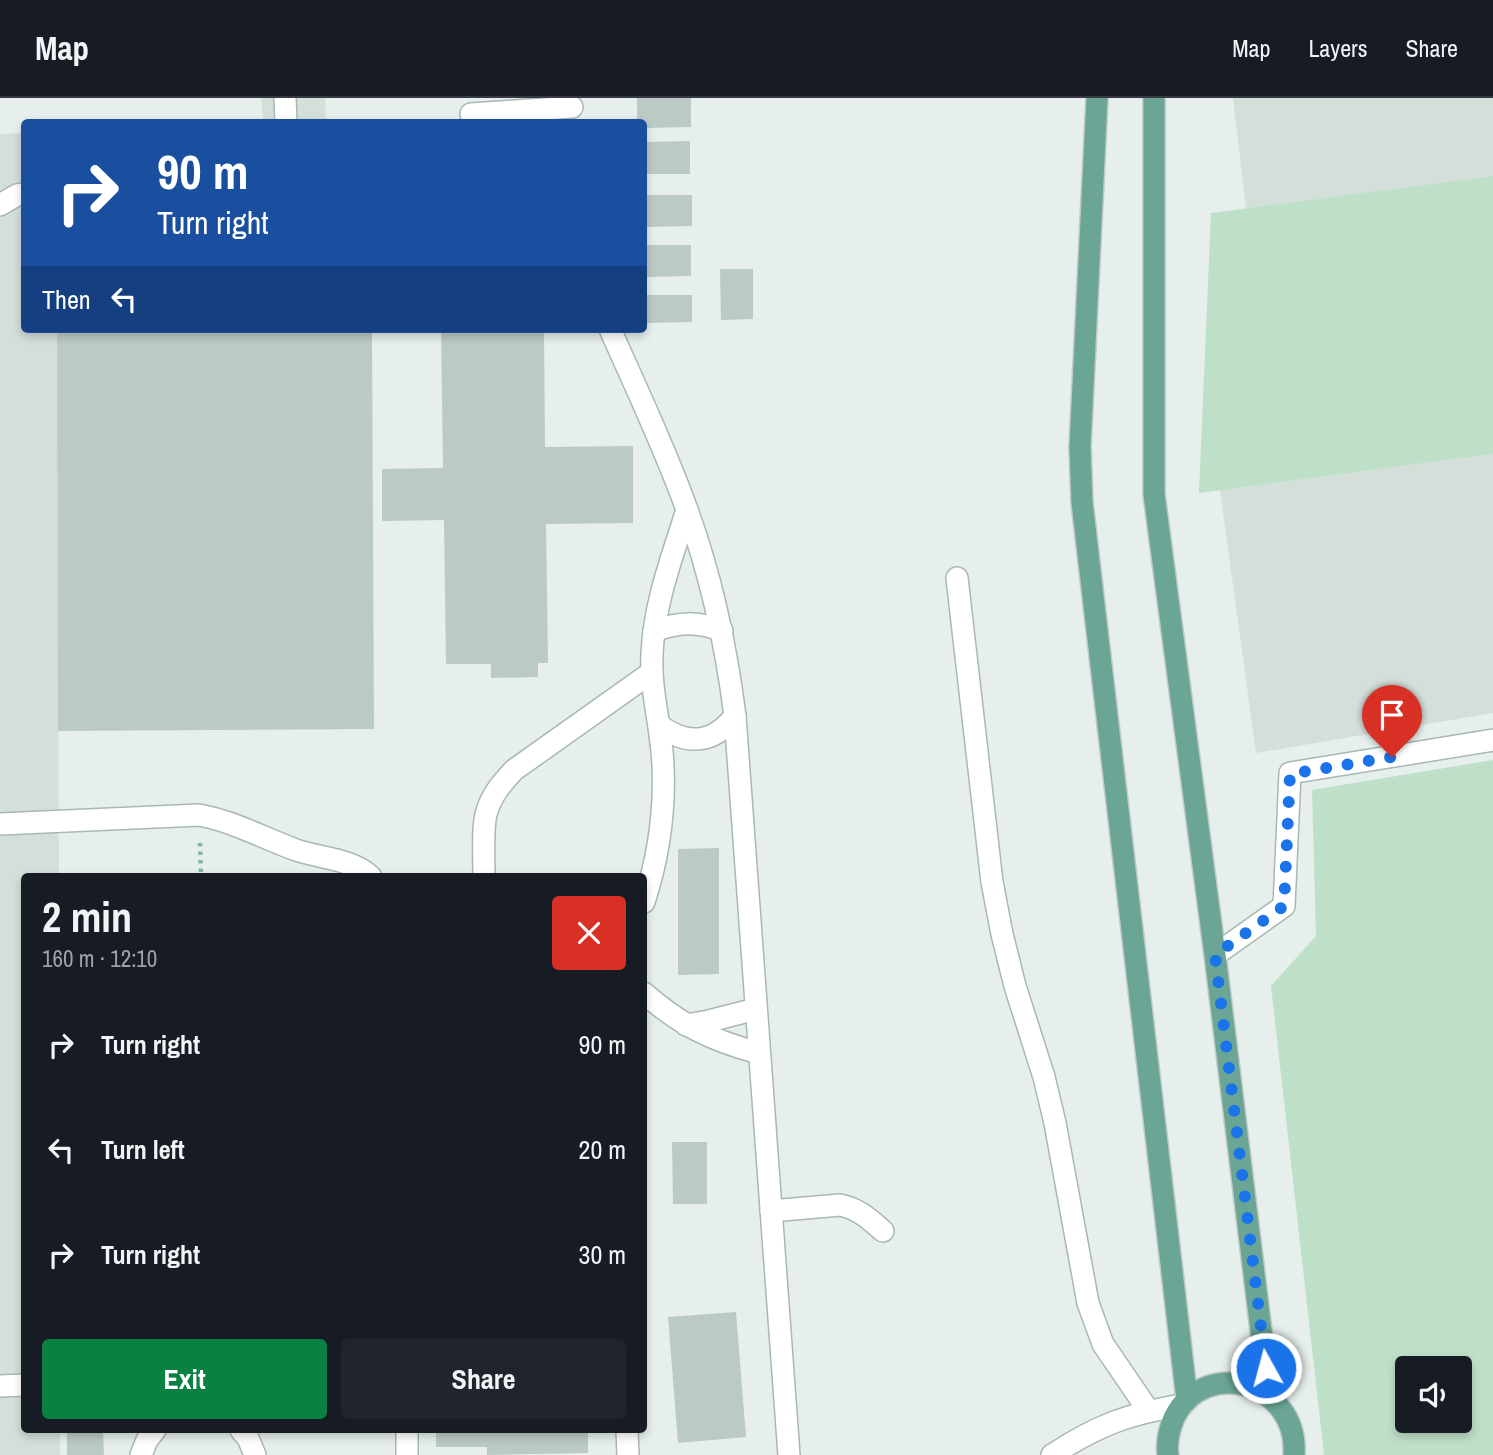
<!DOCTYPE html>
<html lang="en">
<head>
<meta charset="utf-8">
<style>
	:root { --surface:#171b24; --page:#20242c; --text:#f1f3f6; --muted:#9ea1a6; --line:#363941; --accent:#0b8043 }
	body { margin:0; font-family:"Archivo Narrow",sans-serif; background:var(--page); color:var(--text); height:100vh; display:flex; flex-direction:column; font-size:26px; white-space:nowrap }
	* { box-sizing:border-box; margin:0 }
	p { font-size:23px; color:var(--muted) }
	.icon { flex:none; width:38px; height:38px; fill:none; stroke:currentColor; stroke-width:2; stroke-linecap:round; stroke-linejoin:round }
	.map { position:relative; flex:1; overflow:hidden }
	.drawer { position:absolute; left:21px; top:775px; width:626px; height:560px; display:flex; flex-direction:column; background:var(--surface); border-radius:7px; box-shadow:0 4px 10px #0003 }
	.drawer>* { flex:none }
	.guide { position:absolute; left:21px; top:21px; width:626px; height:214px; border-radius:7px; box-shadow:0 4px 10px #0003; background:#1a4fa0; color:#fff; overflow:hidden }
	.buttons { position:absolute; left:1395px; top:1258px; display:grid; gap:14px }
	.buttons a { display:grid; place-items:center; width:77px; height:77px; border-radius:7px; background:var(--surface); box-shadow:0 4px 10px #0003; font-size:35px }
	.pin { position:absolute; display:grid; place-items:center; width:60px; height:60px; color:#fff; margin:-72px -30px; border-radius:50% 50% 50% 0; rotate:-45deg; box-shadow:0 0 7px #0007 }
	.pin .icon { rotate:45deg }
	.me { position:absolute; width:77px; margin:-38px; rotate:353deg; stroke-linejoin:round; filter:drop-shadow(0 0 5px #0008) }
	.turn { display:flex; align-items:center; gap:24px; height:147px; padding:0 21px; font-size:32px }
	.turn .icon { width:91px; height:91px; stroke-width:2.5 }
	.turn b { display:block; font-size:49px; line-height:60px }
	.then { display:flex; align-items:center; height:66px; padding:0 21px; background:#0003; gap:14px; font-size:26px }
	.round { display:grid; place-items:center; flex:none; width:74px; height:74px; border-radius:7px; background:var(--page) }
	.head { display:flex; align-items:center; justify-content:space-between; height:119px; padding:0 21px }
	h1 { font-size:42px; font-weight:700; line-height:52px }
	.button { display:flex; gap:14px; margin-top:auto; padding:14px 21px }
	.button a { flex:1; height:80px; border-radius:7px; background:var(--accent); color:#fff; font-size:28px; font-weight:700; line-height:80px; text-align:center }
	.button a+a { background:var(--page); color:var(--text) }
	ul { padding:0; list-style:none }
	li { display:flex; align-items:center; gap:21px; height:105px; padding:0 21px }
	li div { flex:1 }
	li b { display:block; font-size:26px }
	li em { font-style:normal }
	header { display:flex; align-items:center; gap:42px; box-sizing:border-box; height:98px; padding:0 35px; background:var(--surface); border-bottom:2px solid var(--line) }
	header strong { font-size:33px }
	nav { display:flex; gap:38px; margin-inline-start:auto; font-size:24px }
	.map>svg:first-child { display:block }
</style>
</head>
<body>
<header>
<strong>Map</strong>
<nav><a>Map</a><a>Layers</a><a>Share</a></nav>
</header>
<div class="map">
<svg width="1493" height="1357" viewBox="0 0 1493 1357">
	<rect width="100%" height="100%" fill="#e6efeb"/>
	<g fill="#d4dfda">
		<path d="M261 0H325L326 24H263Z"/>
		<path d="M1233 0H1493V78L1246 111Z"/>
		<path d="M24 35V231H57L59 779H24V1332H60V1357H0V36Z"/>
		<path d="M1493 356V615L1256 655 1220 392Z"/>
	</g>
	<g fill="#bfe0c8" fill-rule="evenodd">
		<path d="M1493 78V356L1199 395 1211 115Z"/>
		<path d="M1493 662V1357H1324L1271 888 1316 838 1312 692ZM1407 1270H1460V1323H1407Z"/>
	</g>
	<g fill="#bbcac4">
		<path d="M637 0H691V29L644 30V24H637Z"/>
		<path d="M690 43V76H644V44Z"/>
		<path d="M644 97H692V128L644 129Z"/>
		<path d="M644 147H691V178L644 179Z"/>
		<path d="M720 171H753V221L721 222Z"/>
		<path d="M644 197H692V224L644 225Z"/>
		<path d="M57 231H372L374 631 58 633Z"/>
		<path d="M441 231H544L545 349 633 348V425L546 426 548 565H538V579L491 580V566H446L444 422 382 423V371L443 370Z"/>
		<path d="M719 750V876L678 877V751Z"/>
		<path d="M672 1044H707V1106H673Z"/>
		<path d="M736 1214 746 1339 678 1345 668 1219Z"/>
		<path d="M67 1332H103L104 1357H67Z"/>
		<path d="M436 1332H588V1355L487 1357V1349H436Z"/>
	</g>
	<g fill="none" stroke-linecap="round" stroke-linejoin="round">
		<defs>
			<g id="minor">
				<path d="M285 0 286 24"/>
				<path d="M471 16 572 9"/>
				<path d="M0 107 17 97 24 96"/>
				<path d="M610 231C636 290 664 348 686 409 711 477 726 547 735 618L789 1357"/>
				<path d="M957 480 992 784 1002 836 1015 888 1044 979 1055 1025 1088 1205 1103 1246 1148 1312"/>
				<path d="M654 533C678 524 698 523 722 533"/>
				<path d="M659 627C687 648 713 646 735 618"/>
				<path d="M0 726 199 717C233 723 263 740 296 752 319 760 354 761 371 779"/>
				<path d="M484 779C484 763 482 726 487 713 492 696 503 684 514 672L652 574"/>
				<path d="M644 804C658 761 665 714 663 668 662 631 650 594 652 556 654 506 672 459 687 412"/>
				<path d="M1215 857 1284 808 1290 675 1493 642"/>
				<path d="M644 895C680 927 713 943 759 955"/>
				<path d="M686 927 709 923 756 911"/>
				<path d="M771 1113 840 1107C859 1111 869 1121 883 1133"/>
				<path d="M0 1288 24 1287"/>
				<path d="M241 1332 248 1340 255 1357"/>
				<path d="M407 1332V1357"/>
				<path d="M627 1332 628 1357"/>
				<path d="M141 1357 147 1342 155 1332"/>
				<path d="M1052 1357C1098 1327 1128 1316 1182 1307"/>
			</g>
			<g id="major">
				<path d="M1097 0 1080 349 1082 404 1187 1302"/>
				<path d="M1154 0V396L1215 857 1269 1298"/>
				<path d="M1168 1357C1166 1344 1169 1332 1174 1320 1205 1257 1299 1285 1294 1357"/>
			</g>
		</defs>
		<use href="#minor" stroke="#a8b8b2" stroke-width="24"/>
		<use href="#major" stroke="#c2cac8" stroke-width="24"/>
		<path stroke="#86b3a5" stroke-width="4.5" stroke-dasharray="3.5 5" stroke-linecap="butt" d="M200 745 201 779"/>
		<use href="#minor" stroke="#fff" stroke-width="21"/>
		<use href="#major" stroke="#6aa596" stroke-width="21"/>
	</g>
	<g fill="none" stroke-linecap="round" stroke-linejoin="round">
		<path stroke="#1a73e8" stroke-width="12" stroke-dasharray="0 21.6" d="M1266 1270 1215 857 1284 808 1290 676 1392 659"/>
	</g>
</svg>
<div class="buttons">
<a><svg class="icon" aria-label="sound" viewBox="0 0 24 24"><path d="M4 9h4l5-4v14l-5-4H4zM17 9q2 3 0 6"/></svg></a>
</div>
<div class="pin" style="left:1392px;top:659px;background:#d93025"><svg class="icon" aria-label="arrive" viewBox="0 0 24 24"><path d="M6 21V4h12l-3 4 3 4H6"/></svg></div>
<svg class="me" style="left:1266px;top:1270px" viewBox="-20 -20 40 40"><circle r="17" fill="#1a73e8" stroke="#fff" stroke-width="3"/><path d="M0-11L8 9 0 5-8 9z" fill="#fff"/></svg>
<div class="guide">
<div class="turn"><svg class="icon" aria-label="right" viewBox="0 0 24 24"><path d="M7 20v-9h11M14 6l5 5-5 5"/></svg><div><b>90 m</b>Turn right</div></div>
<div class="then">Then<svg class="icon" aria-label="left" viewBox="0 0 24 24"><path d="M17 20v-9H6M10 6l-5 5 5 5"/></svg></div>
</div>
<section class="drawer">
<div class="head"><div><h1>2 min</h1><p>160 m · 12:10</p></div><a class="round" style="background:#d93025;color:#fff"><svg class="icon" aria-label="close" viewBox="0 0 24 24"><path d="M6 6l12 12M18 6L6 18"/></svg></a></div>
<ul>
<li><svg class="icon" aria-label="right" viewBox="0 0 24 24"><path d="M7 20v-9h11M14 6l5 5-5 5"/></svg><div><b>Turn right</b></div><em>90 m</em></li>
<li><svg class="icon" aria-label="left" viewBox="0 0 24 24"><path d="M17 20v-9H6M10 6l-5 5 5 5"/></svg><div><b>Turn left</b></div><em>20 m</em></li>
<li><svg class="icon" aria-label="right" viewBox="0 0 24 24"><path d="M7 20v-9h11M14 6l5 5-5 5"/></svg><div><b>Turn right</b></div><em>30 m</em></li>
</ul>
<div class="button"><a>Exit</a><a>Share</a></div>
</section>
</div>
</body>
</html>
